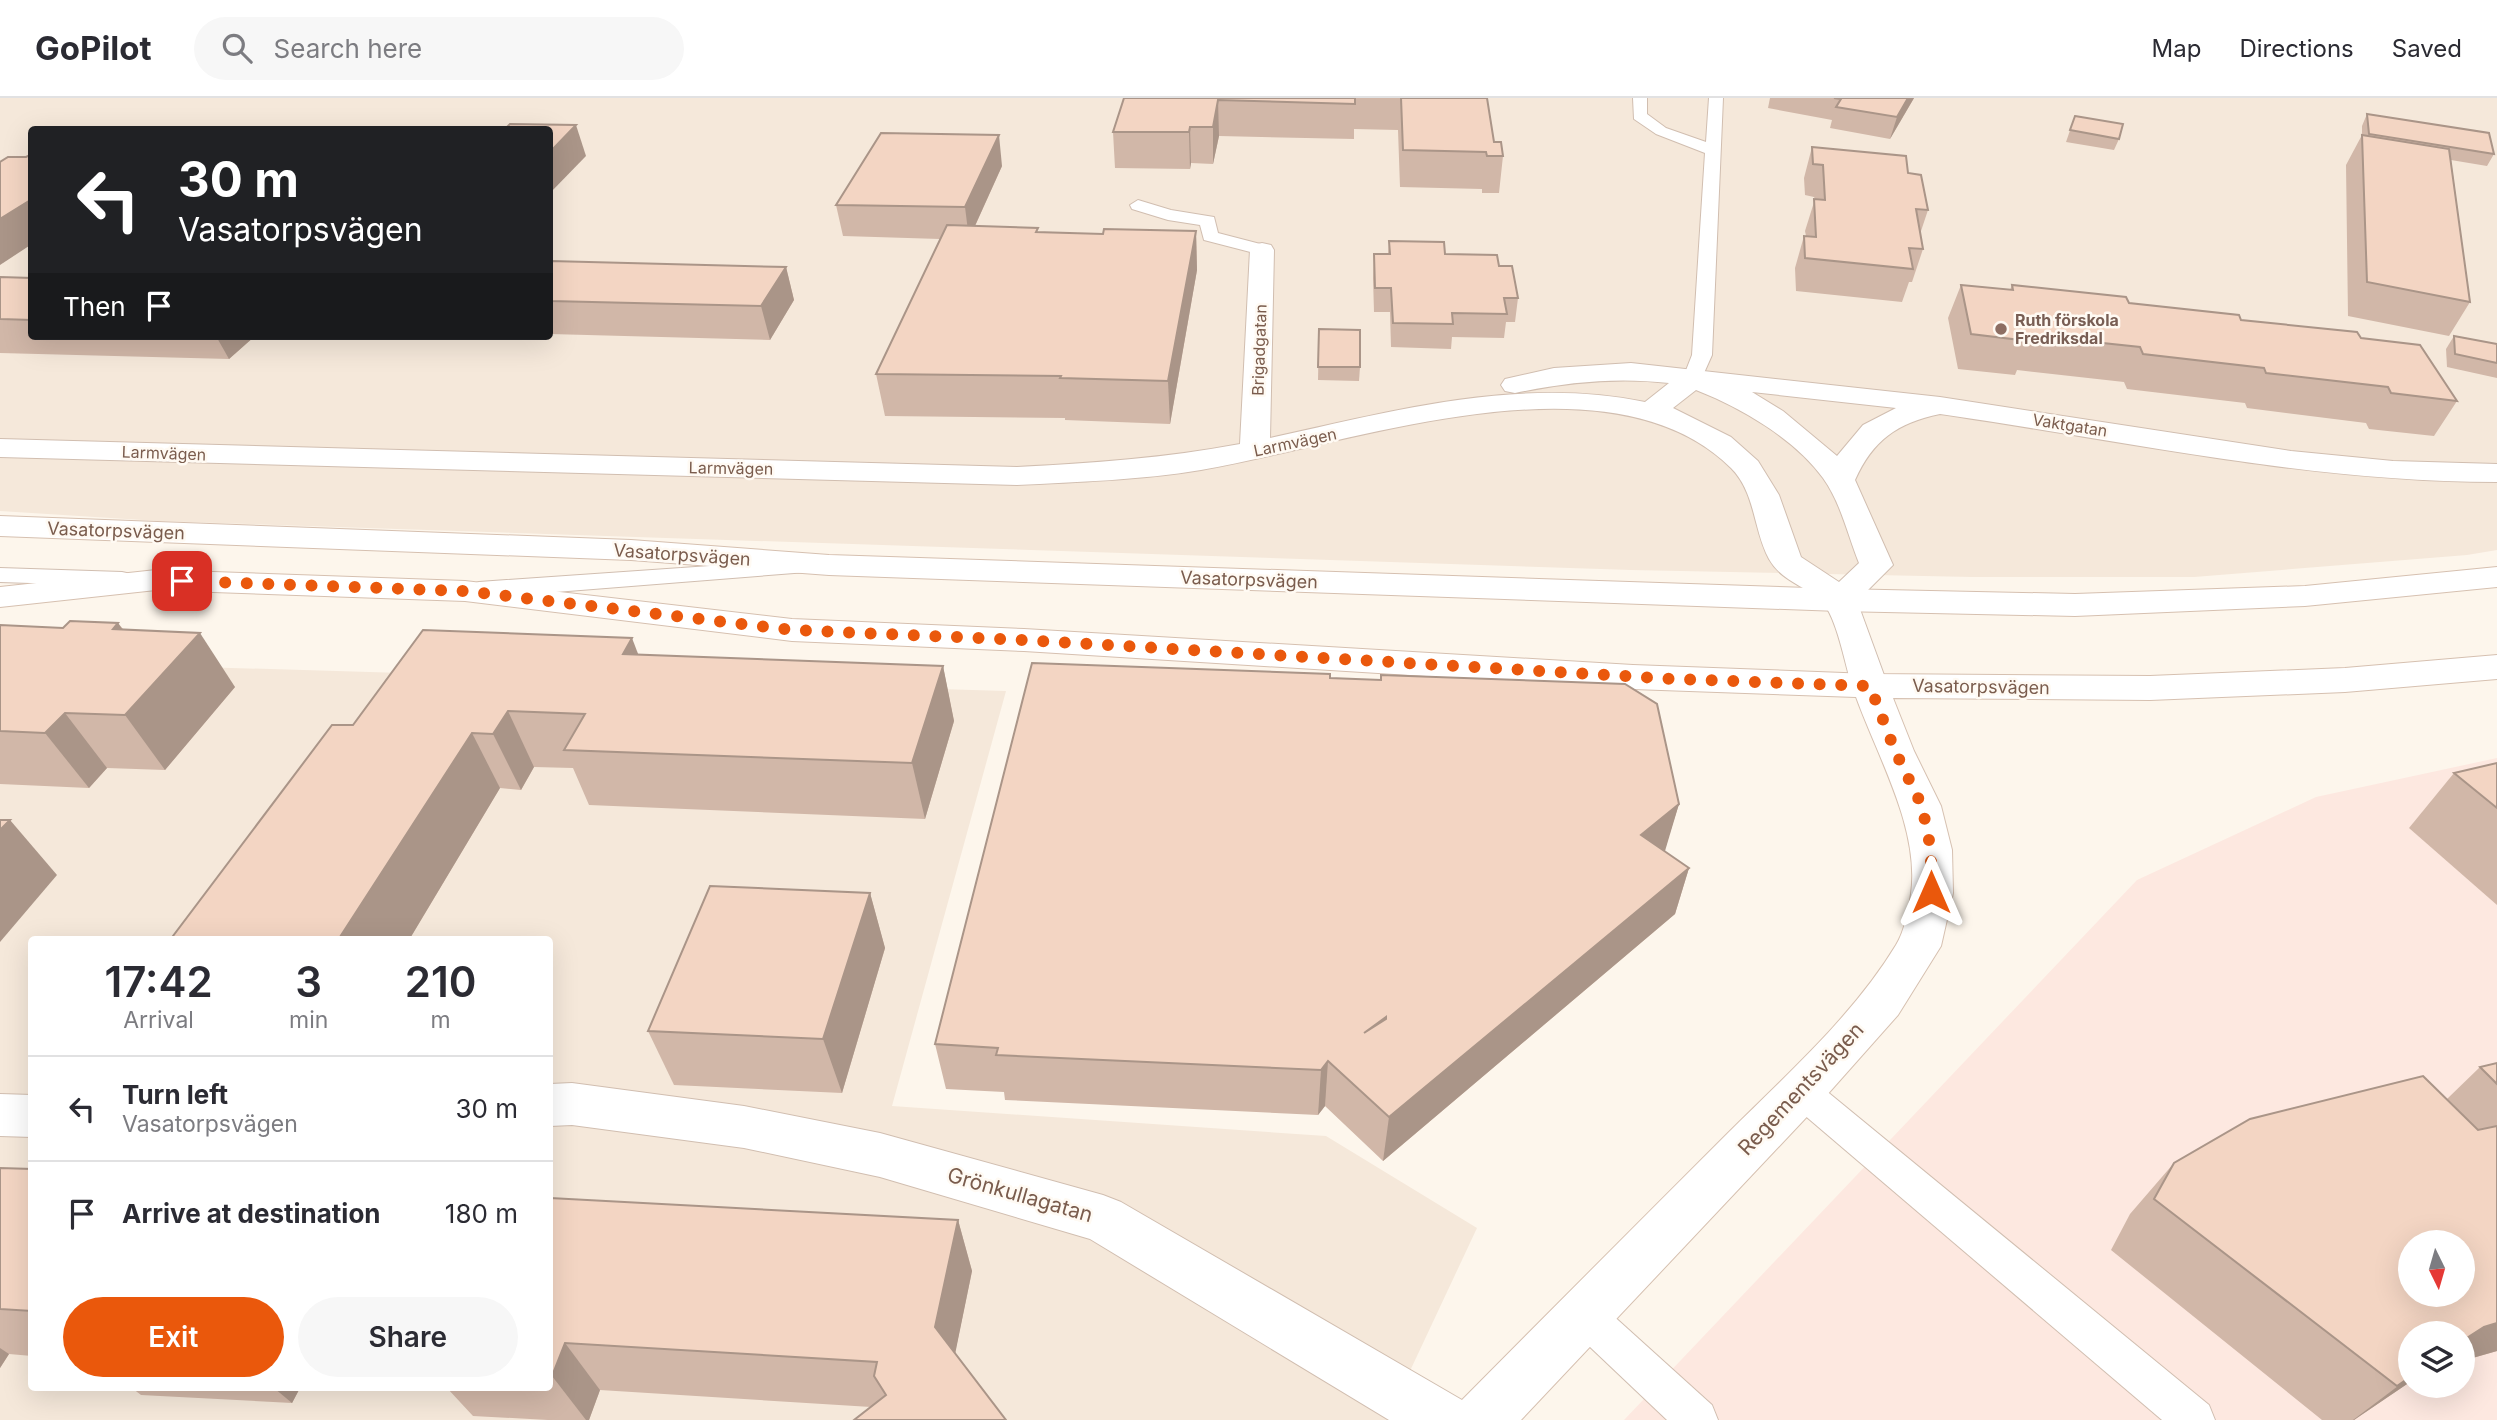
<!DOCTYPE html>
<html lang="en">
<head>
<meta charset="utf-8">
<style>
	:root { --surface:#fff; --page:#f7f7f7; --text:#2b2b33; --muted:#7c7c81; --line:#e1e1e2; --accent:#ea580c }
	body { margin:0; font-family:Inter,sans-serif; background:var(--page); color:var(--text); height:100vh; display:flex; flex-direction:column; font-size:26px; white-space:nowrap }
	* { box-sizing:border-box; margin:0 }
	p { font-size:23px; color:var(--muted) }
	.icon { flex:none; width:38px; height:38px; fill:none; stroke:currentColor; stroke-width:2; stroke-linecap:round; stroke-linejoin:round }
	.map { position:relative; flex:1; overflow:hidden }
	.sheet { position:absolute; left:28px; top:838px; width:525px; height:455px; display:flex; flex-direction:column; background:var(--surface); border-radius:7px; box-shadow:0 7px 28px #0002 }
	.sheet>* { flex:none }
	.hud { position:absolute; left:28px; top:28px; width:525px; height:214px; border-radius:7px; box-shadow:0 7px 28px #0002; background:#202124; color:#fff; overflow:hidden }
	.needle { width:46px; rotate:175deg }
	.controls { position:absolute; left:2398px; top:1132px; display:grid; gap:14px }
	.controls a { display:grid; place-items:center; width:77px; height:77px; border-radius:50%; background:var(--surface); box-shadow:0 7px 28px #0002; font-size:35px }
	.pin { position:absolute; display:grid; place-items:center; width:60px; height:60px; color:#fff; margin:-30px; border-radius:14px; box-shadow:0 4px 10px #0006 }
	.me { position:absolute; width:77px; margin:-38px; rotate:0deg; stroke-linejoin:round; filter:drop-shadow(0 0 5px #0008) }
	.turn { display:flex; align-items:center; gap:24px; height:147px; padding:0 35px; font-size:32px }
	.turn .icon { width:91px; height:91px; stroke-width:2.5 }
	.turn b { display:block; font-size:49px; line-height:60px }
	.then { display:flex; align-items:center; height:66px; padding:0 35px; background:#0003; gap:14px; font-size:26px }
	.eta { display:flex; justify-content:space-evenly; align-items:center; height:119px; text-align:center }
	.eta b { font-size:42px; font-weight:600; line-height:49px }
	.primary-button { display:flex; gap:14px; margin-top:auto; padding:14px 35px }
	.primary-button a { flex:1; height:80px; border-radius:42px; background:var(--accent); color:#fff; font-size:28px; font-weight:600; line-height:80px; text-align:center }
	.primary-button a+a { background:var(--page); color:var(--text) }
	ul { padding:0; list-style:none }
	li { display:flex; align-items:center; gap:21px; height:105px; padding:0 35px; border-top:2px solid var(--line) }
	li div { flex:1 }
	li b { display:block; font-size:26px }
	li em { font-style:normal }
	header { display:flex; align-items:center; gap:42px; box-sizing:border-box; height:98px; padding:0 35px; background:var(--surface); border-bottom:2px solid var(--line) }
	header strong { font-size:33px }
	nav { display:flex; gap:38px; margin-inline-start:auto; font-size:24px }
	.search { width:490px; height:63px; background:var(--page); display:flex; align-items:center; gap:18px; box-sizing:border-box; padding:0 24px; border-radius:38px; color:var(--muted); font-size:26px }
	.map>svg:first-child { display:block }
</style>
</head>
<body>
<header>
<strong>GoPilot</strong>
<div class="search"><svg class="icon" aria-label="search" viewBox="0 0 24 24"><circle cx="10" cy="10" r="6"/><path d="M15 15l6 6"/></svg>Search here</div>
<nav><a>Map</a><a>Directions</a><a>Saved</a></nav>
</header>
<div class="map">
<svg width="2497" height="1322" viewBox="0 0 2497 1322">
	<rect width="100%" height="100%" fill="#fdf6ec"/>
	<g fill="#f5e8da" fill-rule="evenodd">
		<path d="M0 0H2497V452L2467 457 2194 479H1972L1631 472 158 423 0 413ZM32 32H550V238H32Z"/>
		<path d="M0 563 1006 593 892 1008 1326 1038 1477 1130 1387 1322H0ZM32 842H550V1290H32Z"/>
	</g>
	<path fill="#fde8e0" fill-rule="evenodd" d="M2497 660V1322H1624L2137 782 2316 699ZM2410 1144H2462V1197H2410ZM2410 1236H2462V1288H2410Z"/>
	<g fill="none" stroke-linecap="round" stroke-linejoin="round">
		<defs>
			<g id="lane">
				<path d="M1633 0H1647V16L1666 30 1706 44 1709 0H1723L1712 257 1700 284H1686L1683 280 1692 257 1705 55 1656 36 1634 21Z"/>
				<path d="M1138 102 1171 112 1214 119 1218 135 1268 148 1271 152 1262 157 1204 142 1200 127 1168 122 1132 111 1130 107Z"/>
				<path d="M798 462 807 464 810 469 807 474 479 500 470 497 467 492 470 487 479 484Z"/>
				<path d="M0 470 122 474 131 476 134 481 131 486 122 488 0 484Z"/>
				<path d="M1801 978 1813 982 2209 1307 2215 1322H2162L1789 1004 1784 993 1789 982Z"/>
				<path d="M1584 1198 1598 1204 1712 1307 1718 1322H1667L1570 1230 1564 1217 1570 1204Z"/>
			</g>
			<g id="street">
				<path d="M1262 145 1271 147 1274 152 1270 340C1393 313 1520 278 1645 304L1669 285C1616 279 1567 284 1515 295L1505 293 1501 287 1505 281 1554 270 1631 265 1940 299 2291 353 2393 363 2497 366V384C2309 384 2126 343 1940 316 1897 325 1873 342 1855 382L1893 467 1857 503 1888 588 1883 596 1870 600 1857 596 1852 588C1845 567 1837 519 1822 504 1805 487 1782 484 1769 461 1753 432 1756 395 1731 370 1608 249 1349 347 1201 372 1141 382 1078 384 1017 387L0 359V341L1017 369C1092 365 1166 360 1240 346L1250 152 1253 147ZM1696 292C1740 309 1795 341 1823 380 1841 405 1848 438 1859 465L1839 484 1801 459 1779 397 1758 363 1731 339 1673 310ZM1752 294 1896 310 1863 327 1837 358 1783 313Z"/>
				<path d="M572 985 744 1008 880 1035 1103 1097 1121 1104 1462 1302 1470 1322H1389L1090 1141 880 1079 744 1050 572 1027 550 1028V986Z"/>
				<path d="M0 996 32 997V1039L0 1038Z"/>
			</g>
			<g id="secondary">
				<path d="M0 418 631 442 829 457 1839 491 2075 496 2305 488 2497 469V489L2305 508 2075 518 1839 513 829 477 631 462 0 438Z"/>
				<path d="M156 472 465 483 792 521 1024 531 1633 567 1870 576 2150 578 2345 570 2497 557V581L2345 594 2150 602 1893 600 1914 653 1941 708 1952 752 1953 795 1941 848 1898 917 1818 1007 1521 1322H1454L1462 1302C1550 1213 1639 1124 1727 1036 1786 977 1853 918 1896 847 1904 834 1909 811 1911 796 1920 731 1878 660 1856 599L1633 591 1024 553 792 543 465 503 156 492 0 509V489Z"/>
			</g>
		</defs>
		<use href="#lane" stroke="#d1beb0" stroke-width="2"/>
		<use href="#street" stroke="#d1beb0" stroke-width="2"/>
		<use href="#secondary" stroke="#d6c0b0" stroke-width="2"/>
		<use href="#lane" fill="#fff" fill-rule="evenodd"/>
		<use href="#street" fill="#fff" fill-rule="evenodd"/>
		<use href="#secondary" fill="#fff" fill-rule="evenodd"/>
	</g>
	<g fill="#d1b7a8">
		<path d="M1124 0H1487L1494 44 1503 58 1499 95H1482V91L1400 89 1398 32 1354 31V41L1219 38 1213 66 1191 65 1190 71 1115 70 1113 34Z"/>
		<path d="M1770 0H1914L1890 41 1830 30 1832 22 1768 10Z"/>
		<path d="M2367 16 2494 56 2487 68 2451 62 2470 204 2449 238 2348 218 2346 67 2362 37V28Z"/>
		<path d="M2075 18 2119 41 2114 52 2066 44Z"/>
		<path d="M1812 49 1908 75 1928 112 1920 136 1923 151 1912 184H1909L1902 204 1796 193 1795 170 1804 138H1806L1805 133 1815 101 1814 99 1805 97 1804 80Z"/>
		<path d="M1002 68 975 128 1038 134 1103 136 1196 133 1197 172 1170 326 1065 322V320L885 318 876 276 940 141 843 138 836 107Z"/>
		<path d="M1389 143 1499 168 1518 200 1515 224H1506L1504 240 1452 239 1451 251 1391 249 1390 214H1374L1373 180 1374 156H1388Z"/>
		<path d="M550 163 786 169 794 202 770 242 550 236Z"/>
		<path d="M0 179 32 180V238H255L229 261 0 255Z"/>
		<path d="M1961 187 2010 192 2012 187 2361 240 2457 303 2434 338 2369 331 2366 325 2247 310 2245 305 2127 291 2124 284 2017 272 2015 277 1958 271 1948 220Z"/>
		<path d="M1319 231 1360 269 1359 283 1318 282Z"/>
		<path d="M2454 238 2497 246V280L2447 269 2446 251Z"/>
		<path d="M118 525 123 531 235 589 165 672 107 670 89 690 0 686V527L63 530Z"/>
		<path d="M639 557 943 568 954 623 925 721 589 707 573 670 534 669 521 692 500 690 409 842H170L353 627Z"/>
		<path d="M1330 580 1679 706 1664 753 1689 770 1675 816 1383 1063 1325 1008 1318 1017 1005 1002 1004 994 946 991 935 946Z"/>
		<path d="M2497 665V807L2409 730 2454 675Z"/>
		<path d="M870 795 885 850 842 995 674 987 648 933Z"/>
		<path d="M2497 965V1253L2462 1263 2410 1236V1284L2354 1322H2322L2111 1152 2130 1116 2174 1065 2447 1001 2480 969Z"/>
		<path d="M0 1070 32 1071V1258L9 1256 0 1270Z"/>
		<path d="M550 1100 958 1122 972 1173 955 1255 871 1309 600 1292 589 1322H548L473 1318 447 1290H550Z"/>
		<path d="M132 1290H300L292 1305 141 1297Z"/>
	</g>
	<g fill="#aa9588">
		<path d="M1908 0H1914L1890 41 1897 19Z"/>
		<path d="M1218 2 1219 38 1213 66V29Z"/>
		<path d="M576 27 586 58 550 95V54Z"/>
		<path d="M1190 29 1191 65 1190 71 1189 34Z"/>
		<path d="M999 37 1002 68 969 141 965 109Z"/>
		<path d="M32 101V146L0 167V121Z"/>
		<path d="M1196 133 1197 172 1170 326 1168 283Z"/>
		<path d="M786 169 794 202 770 242 761 208Z"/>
		<path d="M216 238H255L229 261Z"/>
		<path d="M118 525 156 580 113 531Z"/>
		<path d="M200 535 235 589 165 672 125 617Z"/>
		<path d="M632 540 653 595 623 556Z"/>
		<path d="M943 568 954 623 925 721 912 665Z"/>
		<path d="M508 613 534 669 521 692 493 636Z"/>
		<path d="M65 615 107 670 89 690 45 635Z"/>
		<path d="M472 635 500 690 409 842H338Z"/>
		<path d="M1679 706 1665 753 1628 783 1641 737Z"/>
		<path d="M10 722 57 777 0 844V732Z"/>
		<path d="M1689 770 1675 816 1383 1063 1389 1019Z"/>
		<path d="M870 795 885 850 842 995 823 941Z"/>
		<path d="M1328 963 1325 1008 1318 1017 1321 972Z"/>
		<path d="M958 1122 972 1173 951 1276 935 1229Z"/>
		<path d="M2497 1225V1253L2462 1263V1243L2484 1229Z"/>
		<path d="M565 1245 600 1292 589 1322H586L552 1278Z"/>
		<path d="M0 1250 9 1256 0 1270Z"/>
		<path d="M2410 1279V1284L2354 1322H2353Z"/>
		<path d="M274 1290H300L292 1305Z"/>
	</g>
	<g fill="#f3d5c3" stroke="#aa9588" stroke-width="2" fill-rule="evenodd">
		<path d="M1124 0H1355V6L1218 2 1213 29H1190L1189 34H1113Z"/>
		<path d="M1401 0H1487L1494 44H1501L1503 58H1487L1486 54 1403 52Z"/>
		<path d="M1834 0H1908L1897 19 1836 9 1841 1Z"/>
		<path d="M2367 16 2489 35 2494 56 2369 36Z"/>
		<path d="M2075 18 2123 26 2119 41 2070 32Z"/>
		<path d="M510 26 576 27 550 54V32H504Z"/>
		<path d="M881 35 999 37 965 109 836 107Z"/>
		<path d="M2362 37 2449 51 2470 204 2367 184Z"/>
		<path d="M1812 49 1906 58 1908 75 1921 77 1928 112 1916 111 1923 151 1909 150 1913 171 1805 160 1804 138 1816 139 1814 101 1825 102 1823 67 1813 66Z"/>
		<path d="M32 56V101L0 121V64L8 59H26Z"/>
		<path d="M947 127 1038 130 1036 134 1103 136 1104 131 1196 133 1168 283 1060 280 1061 278 876 276Z"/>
		<path d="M1389 143 1444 144 1445 156 1497 157 1499 168H1512L1518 200H1504L1507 216 1452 215 1453 226 1393 225 1391 190H1375L1374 156H1390Z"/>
		<path d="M550 163 786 169 761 208 550 203Z"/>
		<path d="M0 179 32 180V222L0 221Z"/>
		<path d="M1961 187 2013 192 2012 187 2126 199 2129 205 2239 217 2241 222 2357 234 2361 240 2420 247 2457 303 2391 295 2388 289 2266 275 2264 270 2143 256 2140 249 2028 237 2029 243 1971 236Z"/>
		<path d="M1319 231 1360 232V269H1318Z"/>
		<path d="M2454 238 2497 246V265L2455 256Z"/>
		<path d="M70 523 118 525 113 531 200 535 125 617 65 615 45 635 0 633V527L63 530Z"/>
		<path d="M423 532 632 540 623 556 943 568 912 665 564 652 585 616 508 613 493 636 472 635 338 842H170L332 627H353Z"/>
		<path d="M1032 565 1330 576V580L1381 582V577L1625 586 1657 606 1679 706 1641 737 1689 770 1389 1019 1328 963 1321 972 996 957 998 950 935 946ZM1386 919V921L1364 935Z"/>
		<path d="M2497 665V710L2454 675Z"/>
		<path d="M0 722H10L0 732Z"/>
		<path d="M710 788 870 795 823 941 648 933Z"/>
		<path d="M2497 965V986L2480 969Z"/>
		<path d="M2423 978 2478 1032 2497 1028V1225L2484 1229 2462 1243V1236H2410V1279L2397 1288 2154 1101 2174 1065 2250 1021ZM2410 1144H2462V1197H2410Z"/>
		<path d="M0 1070 32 1071V1213L0 1211Z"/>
		<path d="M550 1100 958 1122 935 1229 1006 1322H854L886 1297 874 1278 877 1264 565 1245 552 1278H550Z"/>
	</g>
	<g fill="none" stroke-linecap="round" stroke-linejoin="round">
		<path stroke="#ea580c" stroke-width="12" stroke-dasharray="0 21.6" d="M182 483 465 493 792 532 1024 542 1674 581 1870 588 1895 653 1922 708 1931 752V794"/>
	</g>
	<circle fill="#8d6e63" stroke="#fffaf3" stroke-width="2.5" cx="2001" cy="231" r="7"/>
	<g text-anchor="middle" stroke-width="5" stroke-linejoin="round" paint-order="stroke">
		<g font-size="16" font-weight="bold" fill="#785e54" stroke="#fffaf3" text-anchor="start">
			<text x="2015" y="228">Ruth förskola<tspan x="2015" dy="18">Fredriksdal</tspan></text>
		</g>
		<g font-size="16" fill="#7a5c4d" stroke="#fffaf3">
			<text transform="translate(1259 252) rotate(-88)" y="6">Brigadgatan</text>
			<text transform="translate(2070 327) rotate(9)" y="6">Vaktgatan</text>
			<text transform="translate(1295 344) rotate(-12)" y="6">Larmvägen</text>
			<text transform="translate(164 355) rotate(2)" y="6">Larmvägen</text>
			<text transform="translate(731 370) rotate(1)" y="6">Larmvägen</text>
		</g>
		<g font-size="18" fill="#7a5c4d" stroke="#fffaf3">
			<text transform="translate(116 433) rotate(2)" y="6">Vasatorpsvägen</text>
			<text transform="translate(682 457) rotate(4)" y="6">Vasatorpsvägen</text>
			<text transform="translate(1249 482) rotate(2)" y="6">Vasatorpsvägen</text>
			<text transform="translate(1981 589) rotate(1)" y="6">Vasatorpsvägen</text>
		</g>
		<g font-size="21" fill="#7a5c4d" stroke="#fffaf3">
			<text transform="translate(1801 991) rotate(-47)" y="7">Regementsvägen</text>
			<text transform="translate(1020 1097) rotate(16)" y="7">Grönkullagatan</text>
		</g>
	</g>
</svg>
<div class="controls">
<a><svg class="needle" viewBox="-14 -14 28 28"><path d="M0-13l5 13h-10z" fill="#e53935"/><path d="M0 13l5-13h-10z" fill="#7c7c81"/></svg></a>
<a><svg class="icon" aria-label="layers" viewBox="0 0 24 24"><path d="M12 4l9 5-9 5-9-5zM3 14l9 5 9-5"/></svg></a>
</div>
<div class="pin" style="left:182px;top:483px;background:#d93025"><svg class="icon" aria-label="arrive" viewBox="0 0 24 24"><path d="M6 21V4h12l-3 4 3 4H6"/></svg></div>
<svg class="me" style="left:1931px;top:794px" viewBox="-20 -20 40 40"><path d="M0-17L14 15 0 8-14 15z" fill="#ea580c" stroke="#fff" stroke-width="4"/></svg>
<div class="hud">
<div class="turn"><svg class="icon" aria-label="left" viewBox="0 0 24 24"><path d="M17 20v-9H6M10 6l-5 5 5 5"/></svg><div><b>30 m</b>Vasatorpsvägen</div></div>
<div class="then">Then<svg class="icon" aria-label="arrive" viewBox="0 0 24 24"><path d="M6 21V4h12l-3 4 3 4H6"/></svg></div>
</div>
<section class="sheet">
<div class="eta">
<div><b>17:42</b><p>Arrival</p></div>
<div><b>3</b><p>min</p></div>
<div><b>210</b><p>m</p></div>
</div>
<ul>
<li><svg class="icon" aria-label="left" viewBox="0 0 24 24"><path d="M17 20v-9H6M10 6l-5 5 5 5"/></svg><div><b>Turn left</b><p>Vasatorpsvägen</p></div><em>30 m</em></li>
<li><svg class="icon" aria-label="arrive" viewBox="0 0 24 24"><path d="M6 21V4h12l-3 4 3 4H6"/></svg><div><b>Arrive at destination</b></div><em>180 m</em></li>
</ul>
<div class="primary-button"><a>Exit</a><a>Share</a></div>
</section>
</div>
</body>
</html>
